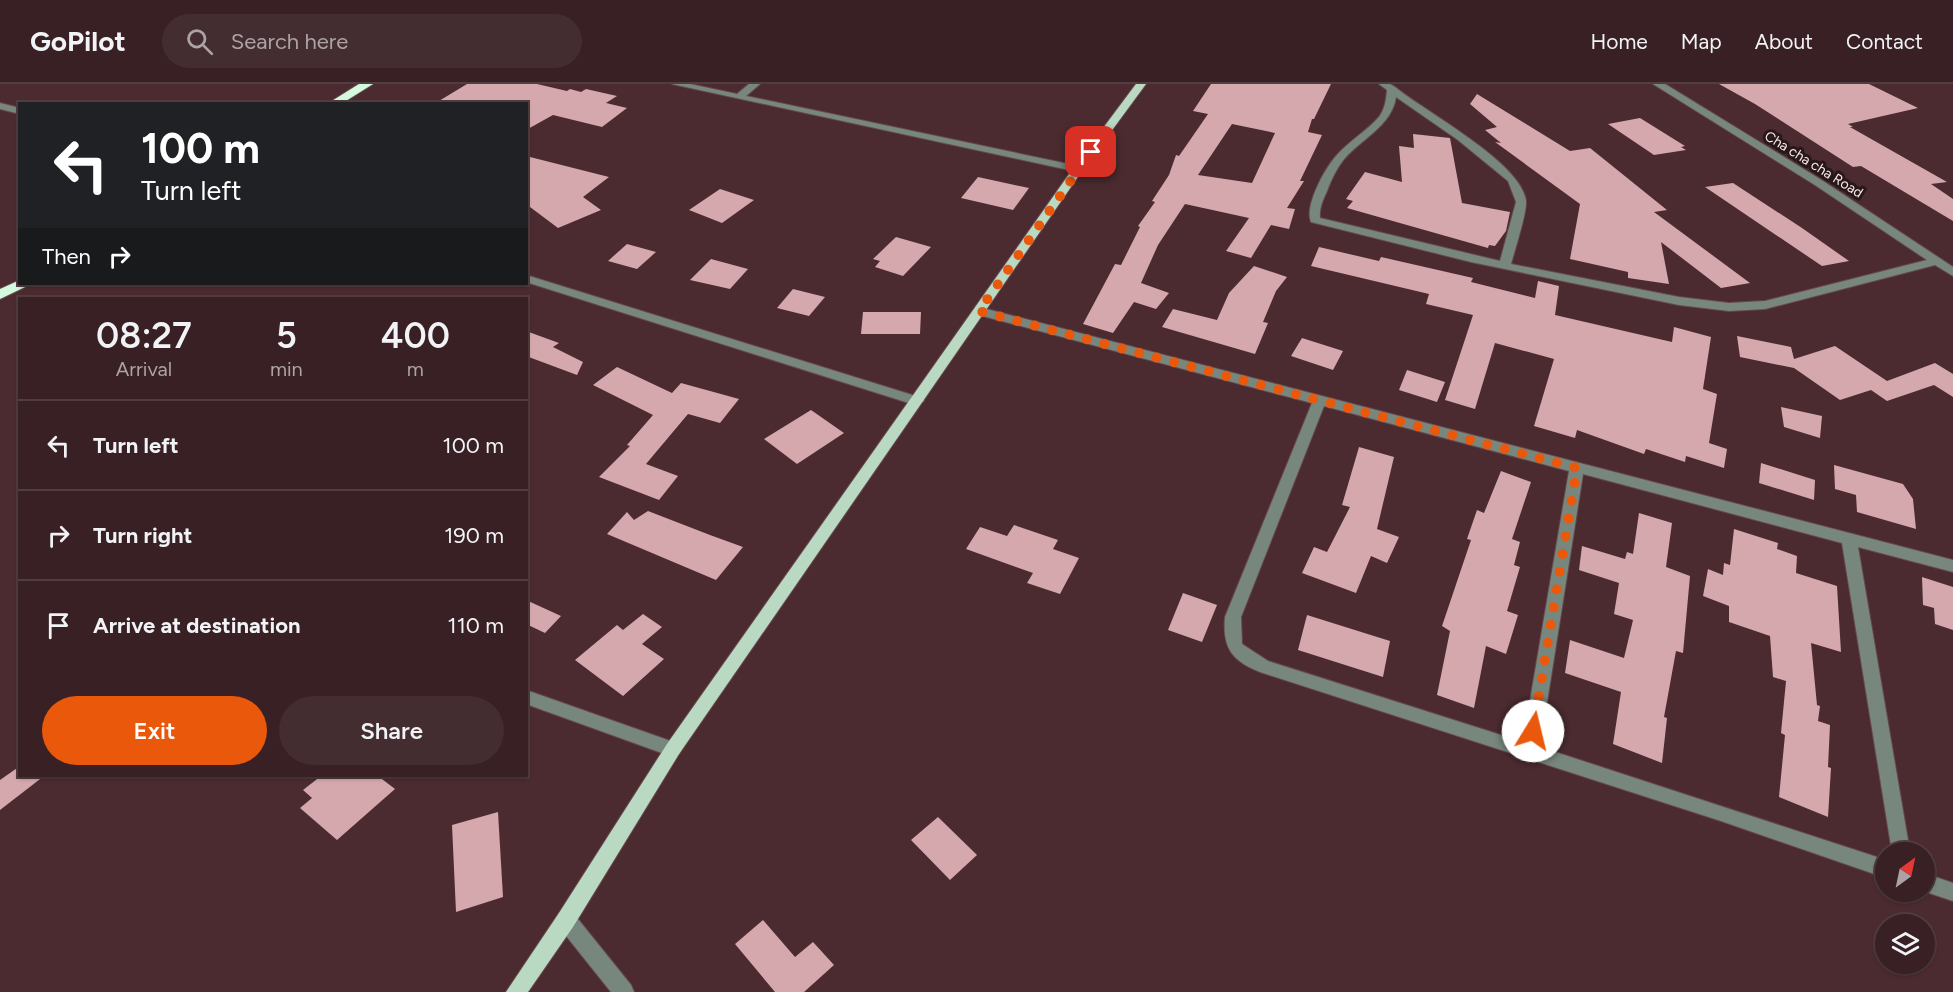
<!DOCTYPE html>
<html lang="en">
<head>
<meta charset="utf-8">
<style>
	:root { --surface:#382024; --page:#432d31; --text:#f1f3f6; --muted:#aba3a6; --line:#523e41; --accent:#ea580c }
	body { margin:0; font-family:Figtree,sans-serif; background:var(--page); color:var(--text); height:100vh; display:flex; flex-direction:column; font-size:22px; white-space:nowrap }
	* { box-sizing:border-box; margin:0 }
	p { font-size:20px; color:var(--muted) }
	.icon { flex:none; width:33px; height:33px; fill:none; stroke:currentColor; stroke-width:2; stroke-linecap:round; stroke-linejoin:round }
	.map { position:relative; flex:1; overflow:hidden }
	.details { position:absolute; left:18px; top:213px; width:510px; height:480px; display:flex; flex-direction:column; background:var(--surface); border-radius:0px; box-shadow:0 2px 4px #0004,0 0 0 2px var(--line) }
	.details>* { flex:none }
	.banner { position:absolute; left:18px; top:18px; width:510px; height:183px; border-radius:0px; box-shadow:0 2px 4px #0004,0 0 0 2px var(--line); background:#202124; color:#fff; overflow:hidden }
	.needle { width:39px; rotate:33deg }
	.buttons { position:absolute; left:1875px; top:758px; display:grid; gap:12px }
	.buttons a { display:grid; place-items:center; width:60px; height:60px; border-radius:50%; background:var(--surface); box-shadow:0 2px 4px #0004,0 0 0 2px var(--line); font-size:30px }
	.pin { position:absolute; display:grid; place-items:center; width:51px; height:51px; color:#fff; margin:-26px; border-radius:12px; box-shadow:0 3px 9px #0006 }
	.me { position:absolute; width:66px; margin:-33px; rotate:9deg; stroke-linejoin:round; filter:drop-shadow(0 0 4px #0008) }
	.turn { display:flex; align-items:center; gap:21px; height:126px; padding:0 24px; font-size:27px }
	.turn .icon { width:78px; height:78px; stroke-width:2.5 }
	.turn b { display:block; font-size:42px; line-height:51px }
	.then { display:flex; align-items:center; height:57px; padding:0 24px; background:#0003; gap:12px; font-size:22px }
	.eta { display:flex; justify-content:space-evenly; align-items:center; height:102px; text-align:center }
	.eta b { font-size:36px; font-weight:600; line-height:42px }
	.cta { display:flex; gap:12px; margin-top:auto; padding:12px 24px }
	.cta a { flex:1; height:69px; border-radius:36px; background:var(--accent); color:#fff; font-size:24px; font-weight:600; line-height:69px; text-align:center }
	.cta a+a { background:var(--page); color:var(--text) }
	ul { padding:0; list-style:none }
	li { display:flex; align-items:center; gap:18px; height:90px; padding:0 24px; border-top:2px solid var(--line) }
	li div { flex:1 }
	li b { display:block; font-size:22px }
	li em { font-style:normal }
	header { display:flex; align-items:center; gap:36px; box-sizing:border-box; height:84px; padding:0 30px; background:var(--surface); border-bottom:2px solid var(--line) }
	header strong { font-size:28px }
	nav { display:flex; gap:33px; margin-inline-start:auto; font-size:21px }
	.search { width:420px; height:54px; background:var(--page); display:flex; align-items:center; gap:15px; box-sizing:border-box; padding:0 21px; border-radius:33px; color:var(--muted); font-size:22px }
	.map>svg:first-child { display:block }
</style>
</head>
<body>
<header>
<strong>GoPilot</strong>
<div class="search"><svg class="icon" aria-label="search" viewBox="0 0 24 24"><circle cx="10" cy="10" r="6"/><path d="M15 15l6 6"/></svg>Search here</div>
<nav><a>Home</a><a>Map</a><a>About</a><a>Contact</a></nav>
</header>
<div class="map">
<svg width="1953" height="908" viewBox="0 0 1953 908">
	<rect width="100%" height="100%" fill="#4b2b30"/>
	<g fill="#d4a8ad" fill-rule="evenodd">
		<path d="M467 0H537L567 7 570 5 581 8 586 5 617 12 606 19 627 24 602 43 553 31 526 46V20H434Z"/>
		<path d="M1211 0H1331L1314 35H1312L1308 48 1322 51 1300 97H1304L1287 124 1295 125 1289 145 1271 141 1251 174 1226 167 1249 134 1185 120 1158 161 1141 199 1169 209 1156 225 1134 218 1113 249 1083 240 1115 180 1121 181 1140 143 1138 142 1155 118 1152 117 1169 91 1176 71 1179 72 1208 30 1193 27ZM1232 40 1275 49 1252 99 1198 91Z"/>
		<path d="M1719 0H1869L1918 24 1848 40 1853 43H1850L1947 98 1931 100 1953 115V137L1861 82 1853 83 1755 20Z"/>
		<path d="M1477 10 1570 67 1590 64 1667 126 1654 128 1750 199 1721 204 1661 158 1669 200 1628 194V188L1570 175 1580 120 1495 58 1501 59 1485 46 1497 43 1470 20Z"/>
		<path d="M1640 34 1685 62 1681 63 1686 66 1654 71 1608 40Z"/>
		<path d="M1413 50 1450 54 1462 119 1510 128 1506 147 1495 162 1489 161 1488 164 1347 124 1353 117 1346 115 1365 88 1402 98 1399 62 1414 64Z"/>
		<path d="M526 72 609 93 583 113 601 126 558 144 526 120Z"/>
		<path d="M978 93 1029 104 1013 126 961 114Z"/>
		<path d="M1733 99 1802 144 1849 177 1822 182 1705 103Z"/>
		<path d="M720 105 754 116 722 139 689 126Z"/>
		<path d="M896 153 931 163 903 192 875 183 880 177 873 175Z"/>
		<path d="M627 160 656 168 637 185 608 177Z"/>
		<path d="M1319 163 1379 177 1381 173 1473 194 1471 198 1535 214 1538 197 1559 202 1555 231 1672 258 1674 243 1711 253 1703 305 1717 310 1709 359 1727 365 1724 384 1686 372 1685 378 1646 365 1644 370 1577 346 1575 354 1534 342 1554 275 1495 259 1475 325 1445 316 1473 231 1426 220 1429 210 1311 182Z"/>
		<path d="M711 175 748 185 730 205 690 196Z"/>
		<path d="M1254 182 1287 193 1276 207 1263 238 1268 239 1255 270 1162 243 1173 225 1217 236 1229 209Z"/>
		<path d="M793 205 825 213 809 232 777 224Z"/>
		<path d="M863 228H921L920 250H861Z"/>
		<path d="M526 247 559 259 553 263 583 278 577 291 526 272Z"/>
		<path d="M1737 252 1791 263 1794 275 1835 262 1887 297 1935 279 1953 290V313L1934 301 1887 317 1871 306 1840 316 1794 284 1740 273Z"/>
		<path d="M1302 254 1343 267 1333 286 1291 272Z"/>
		<path d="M617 283 672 309 681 299 739 315 720 339 688 330 646 380 678 392 659 416 599 393 630 362 627 361 653 331 593 301Z"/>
		<path d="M1407 286 1445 298 1437 318 1399 306Z"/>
		<path d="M1781 323 1822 332 1820 354 1784 343Z"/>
		<path d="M811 326 844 349 797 380 764 355Z"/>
		<path d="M1359 363 1394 373 1377 445 1399 453 1387 479 1371 472 1356 509 1302 489 1314 463 1327 468 1350 423 1342 421Z"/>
		<path d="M1761 379 1815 396 1814 416 1759 399Z"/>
		<path d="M1834 381 1903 400 1913 415 1916 445 1857 428 1856 411 1835 405Z"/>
		<path d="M1501 387 1531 398 1512 455 1520 458 1514 481 1520 483 1507 527 1518 531 1506 570 1486 562 1474 624 1437 611 1450 547 1442 542 1471 456 1467 455 1477 426 1484 429Z"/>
		<path d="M648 427 710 451 743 463 716 496 607 450 627 428 634 436Z"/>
		<path d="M1639 429 1672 439 1666 483 1690 492 1683 569 1676 567 1664 633 1667 634 1662 679 1613 660 1621 608 1565 589 1570 556 1624 574 1633 536 1614 530 1619 499 1579 486 1582 462 1625 475 1627 468 1633 470Z"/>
		<path d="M1014 441 1058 456 1053 465 1079 474 1060 510 1027 499 1033 489 966 465 980 443 1007 452Z"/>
		<path d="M1734 445 1778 459 1777 465 1797 472 1796 489 1837 502 1841 568 1811 559 1817 621 1820 622 1818 637 1830 641 1828 683 1831 684 1828 733 1779 713 1785 651 1781 649 1786 597 1773 593 1770 552 1729 538V522L1703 512 1708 485 1723 491 1724 479 1730 481Z"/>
		<path d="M1922 493 1953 503V546L1935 540 1934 524 1923 521Z"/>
		<path d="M1183 509 1217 521 1202 558 1168 546Z"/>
		<path d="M526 516 561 532 545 549 526 540Z"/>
		<path d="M643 530 662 543 642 560 664 575 623 612 575 576 617 541 623 546Z"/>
		<path d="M1307 531 1390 557 1383 593 1298 566Z"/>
		<path d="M20 682V692H44L0 726V696Z"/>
		<path d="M321 692H378L395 705 337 756 300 724 312 714 303 706Z"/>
		<path d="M498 728 503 813 456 828 452 741Z"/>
		<path d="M938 733 977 771 950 796 911 756Z"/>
		<path d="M763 836 795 873 813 858 834 881 804 908H775L735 860Z"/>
	</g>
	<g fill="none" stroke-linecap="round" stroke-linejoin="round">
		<defs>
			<g id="minor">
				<path d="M672 0H690L737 10 749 0H760L746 12 1078 82 1083 85 1078 88Z"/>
				<path d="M1379 0H1390L1395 3C1424 27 1522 79 1526 117 1527 129 1515 165 1511 180L1679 213 1729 219 1765 217 1927 176 1815 101 1653 0H1665L1823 97 1953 183V192L1935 181 1765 225 1729 227 1679 221 1471 178 1311 138C1304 122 1325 84 1337 71 1349 57 1367 47 1379 33 1385 25 1386 16 1387 6ZM1396 13 1458 56 1508 97 1516 118 1500 177 1320 134C1319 124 1323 116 1327 107 1331 96 1338 82 1345 74 1363 54 1392 41 1396 13Z"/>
				<path d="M0 19 20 24V30L0 25Z"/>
				<path d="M526 191 922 314 924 317 917 321 912 320 526 198Z"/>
				<path d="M979 223 1953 476V488L1858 463 1910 768H1892L1842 459 1583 390 1540 663 1886 776V794L1721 737 1263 589C1233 578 1222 565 1225 533L1312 319 975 230 973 227ZM1324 322 1569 387 1523 658 1268 577 1242 560 1241 533Z"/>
				<path d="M526 606 679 660 682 665 679 670 673 673 526 620Z"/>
				<path d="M1924 789 1953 799V817L1923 807Z"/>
				<path d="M566 826 573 829 631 901 634 908H611L559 843 556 836 559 829Z"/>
			</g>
			<path id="major" d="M1136 0H1146L1082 87 679 670 573 843 528 908H506L559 829 667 660 1074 83Z"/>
			<g id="highway">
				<path d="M359 0H373L341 20H327Z"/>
				<path d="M20 196V200H27L25 203 0 215V205Z"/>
			</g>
		</defs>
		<use href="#minor" stroke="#67494e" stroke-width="2"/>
		<use href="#major" stroke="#67494e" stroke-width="2"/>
		<use href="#highway" stroke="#67494e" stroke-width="2"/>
		<use href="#minor" fill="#78877d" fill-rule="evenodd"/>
		<use href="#major" fill="#bad9c3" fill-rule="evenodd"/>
		<use href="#highway" fill="#d3f9df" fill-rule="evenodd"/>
	</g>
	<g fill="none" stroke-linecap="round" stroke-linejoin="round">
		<path stroke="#ea580c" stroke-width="10" stroke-dasharray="0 18" d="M1091 68 979 227 1577 384 1533 647"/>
	</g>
	<g text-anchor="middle" stroke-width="6" stroke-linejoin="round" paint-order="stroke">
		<g font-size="14" fill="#fce7e9" stroke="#27191b">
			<text transform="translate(1814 80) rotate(32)" y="5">Cha cha cha Road</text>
		</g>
	</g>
</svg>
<div class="buttons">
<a><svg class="needle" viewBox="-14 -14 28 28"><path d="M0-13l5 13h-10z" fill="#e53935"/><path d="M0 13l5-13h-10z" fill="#aba3a6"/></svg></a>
<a><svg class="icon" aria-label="layers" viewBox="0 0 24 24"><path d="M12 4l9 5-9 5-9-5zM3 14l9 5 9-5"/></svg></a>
</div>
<div class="pin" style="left:1091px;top:68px;background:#d93025"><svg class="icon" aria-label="arrive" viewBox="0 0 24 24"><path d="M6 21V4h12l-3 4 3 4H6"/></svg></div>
<svg class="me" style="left:1533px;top:647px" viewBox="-20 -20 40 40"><circle r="19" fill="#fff"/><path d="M0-13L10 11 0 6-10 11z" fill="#ea580c"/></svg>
<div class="banner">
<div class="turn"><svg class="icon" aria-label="left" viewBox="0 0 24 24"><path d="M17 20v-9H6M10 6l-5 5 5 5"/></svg><div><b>100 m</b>Turn left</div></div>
<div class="then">Then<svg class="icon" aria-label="right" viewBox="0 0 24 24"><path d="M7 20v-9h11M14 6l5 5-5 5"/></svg></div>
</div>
<section class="details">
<div class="eta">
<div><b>08:27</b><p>Arrival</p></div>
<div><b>5</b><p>min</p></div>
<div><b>400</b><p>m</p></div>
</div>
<ul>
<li><svg class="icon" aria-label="left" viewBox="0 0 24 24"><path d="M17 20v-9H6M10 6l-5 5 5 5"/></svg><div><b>Turn left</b></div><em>100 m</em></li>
<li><svg class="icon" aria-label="right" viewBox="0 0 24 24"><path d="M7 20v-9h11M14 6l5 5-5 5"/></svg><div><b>Turn right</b></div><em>190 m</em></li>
<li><svg class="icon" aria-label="arrive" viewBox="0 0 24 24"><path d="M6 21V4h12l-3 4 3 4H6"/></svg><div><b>Arrive at destination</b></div><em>110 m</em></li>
</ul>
<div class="cta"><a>Exit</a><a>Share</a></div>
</section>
</div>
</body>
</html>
